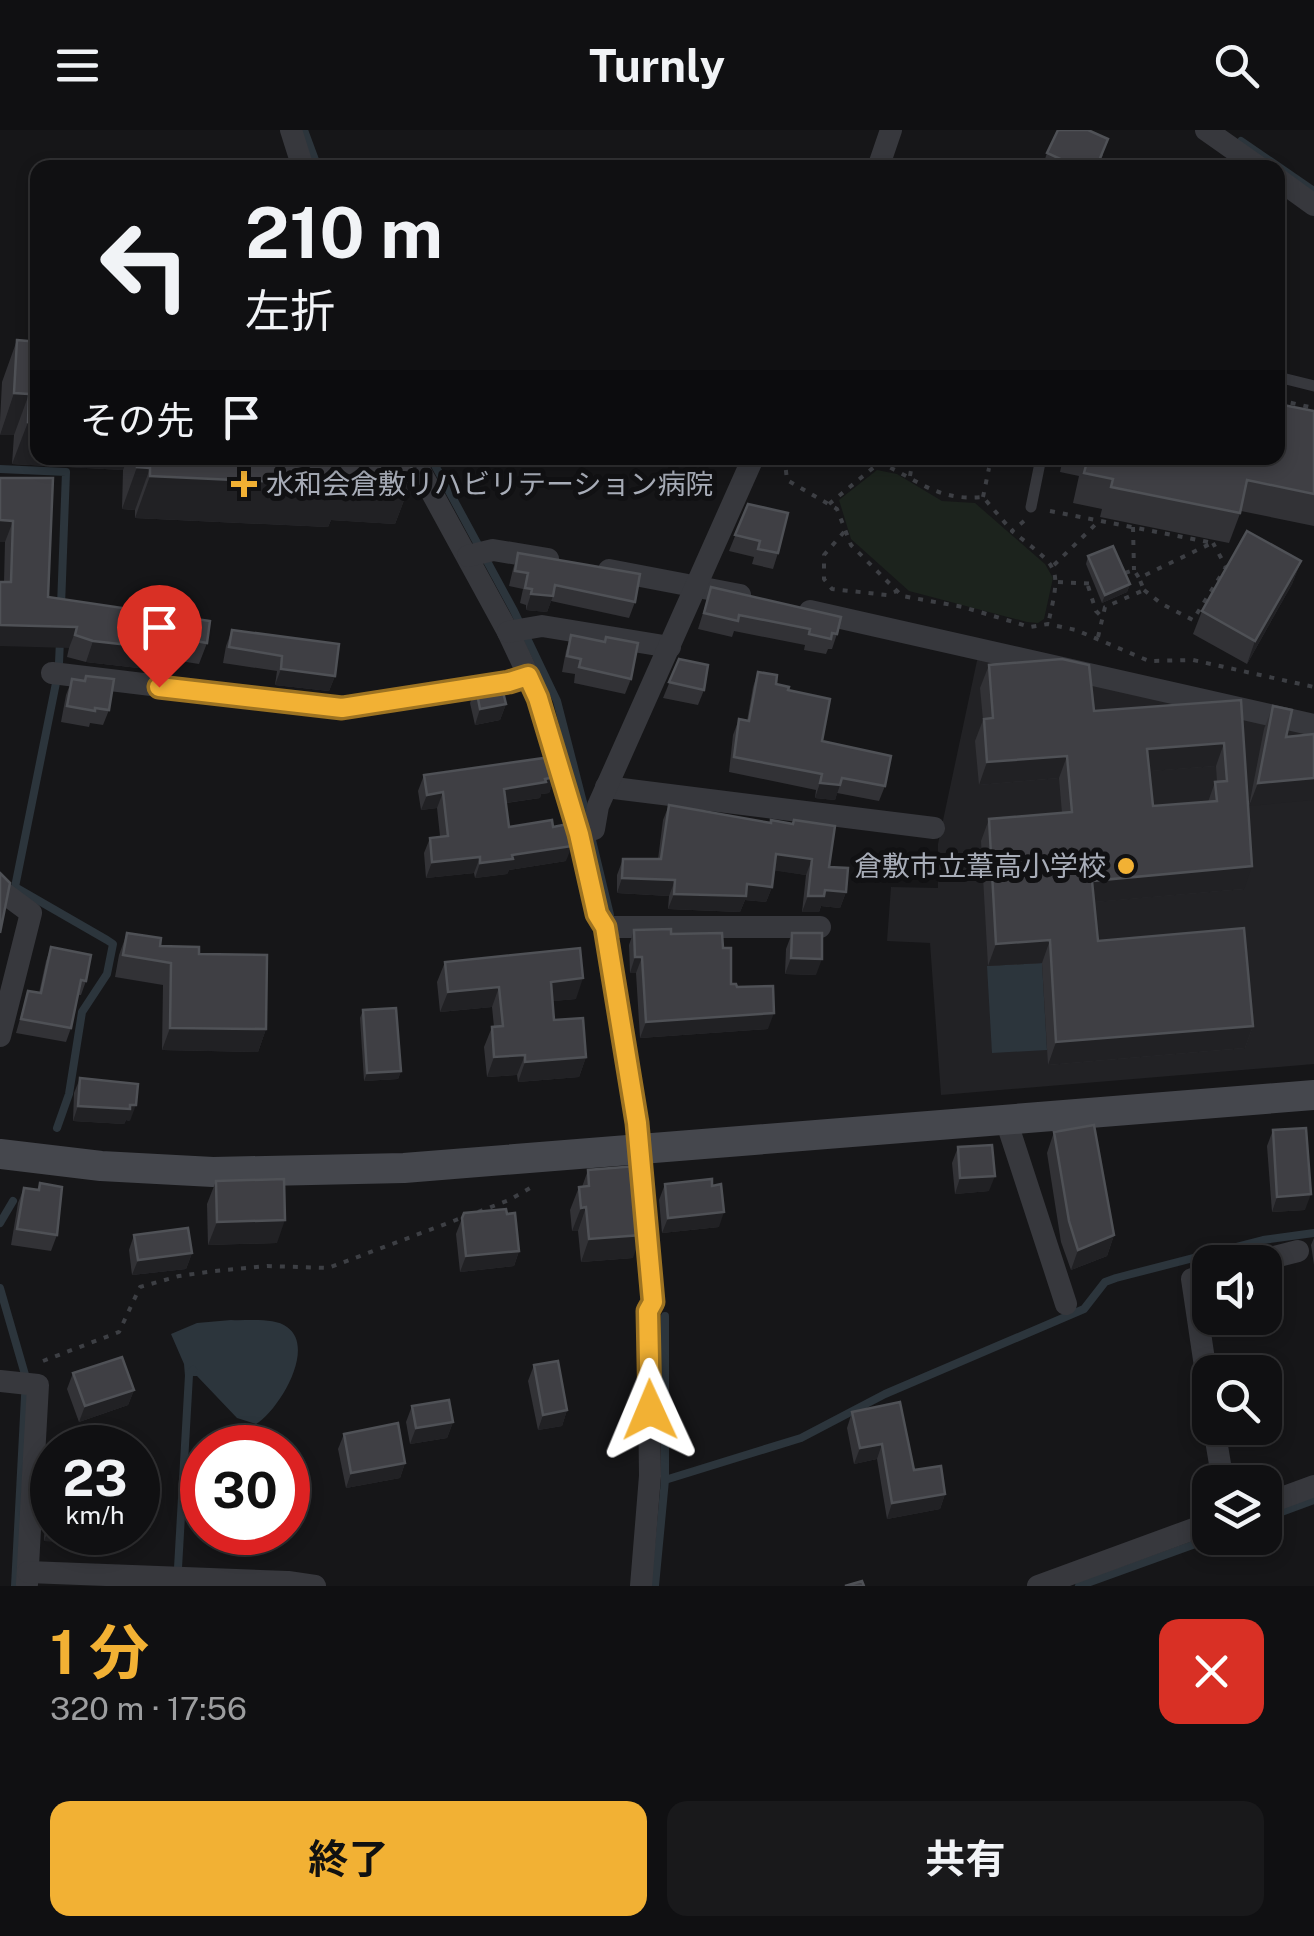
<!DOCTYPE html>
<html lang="ja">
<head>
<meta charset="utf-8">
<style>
	:root { --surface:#101012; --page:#19191b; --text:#f1f3f6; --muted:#9c9d9f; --line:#303032; --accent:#f2b134 }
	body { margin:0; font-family:"Public Sans","Noto Sans JP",sans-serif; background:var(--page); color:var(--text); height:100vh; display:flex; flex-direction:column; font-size:38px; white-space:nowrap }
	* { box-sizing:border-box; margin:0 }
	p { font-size:32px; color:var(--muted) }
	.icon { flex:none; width:55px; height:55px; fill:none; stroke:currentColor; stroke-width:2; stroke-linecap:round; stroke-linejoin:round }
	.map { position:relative; height:1456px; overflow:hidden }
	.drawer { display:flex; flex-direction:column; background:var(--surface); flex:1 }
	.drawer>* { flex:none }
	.guide { position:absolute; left:30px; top:30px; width:1255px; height:305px; border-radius:20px; box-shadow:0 5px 15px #0003,0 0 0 2px var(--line); background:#101012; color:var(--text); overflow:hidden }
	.buttons { position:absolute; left:1192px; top:1115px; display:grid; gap:20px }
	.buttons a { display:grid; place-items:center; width:90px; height:90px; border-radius:20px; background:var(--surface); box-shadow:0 5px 15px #0003,0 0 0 2px var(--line); font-size:50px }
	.speed { position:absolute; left:30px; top:1295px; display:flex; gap:20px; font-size:50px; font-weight:700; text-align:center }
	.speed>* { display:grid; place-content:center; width:130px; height:130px; border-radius:50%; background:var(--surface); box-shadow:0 5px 15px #0003,0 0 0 2px var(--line); line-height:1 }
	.speed small { font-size:25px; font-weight:400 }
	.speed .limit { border:15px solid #d22; background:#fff; color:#111 }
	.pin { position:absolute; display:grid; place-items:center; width:85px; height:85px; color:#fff; margin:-102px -42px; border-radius:50% 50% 50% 0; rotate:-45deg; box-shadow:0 0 10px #0007 }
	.pin .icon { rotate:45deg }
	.me { position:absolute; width:110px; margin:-55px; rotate:359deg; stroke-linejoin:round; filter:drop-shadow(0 0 8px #0008) }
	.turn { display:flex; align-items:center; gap:35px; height:210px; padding:0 50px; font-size:45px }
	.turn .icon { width:130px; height:130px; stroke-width:2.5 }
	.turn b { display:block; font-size:70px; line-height:85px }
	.then { display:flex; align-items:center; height:95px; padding:0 50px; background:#0003; gap:20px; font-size:38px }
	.round { display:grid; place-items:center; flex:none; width:105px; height:105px; border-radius:20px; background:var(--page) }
	.head { display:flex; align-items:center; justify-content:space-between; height:170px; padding:0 50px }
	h1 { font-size:60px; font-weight:700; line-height:75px; color:var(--accent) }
	.primary-button { display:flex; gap:20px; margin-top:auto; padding:20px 50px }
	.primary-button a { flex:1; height:115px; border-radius:20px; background:var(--accent); color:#111; font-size:40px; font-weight:700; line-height:115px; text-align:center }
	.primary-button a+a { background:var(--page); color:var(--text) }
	header { display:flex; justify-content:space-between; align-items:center; height:130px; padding:0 50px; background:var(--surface); font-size:45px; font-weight:700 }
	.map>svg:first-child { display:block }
</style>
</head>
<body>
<header><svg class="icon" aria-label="menu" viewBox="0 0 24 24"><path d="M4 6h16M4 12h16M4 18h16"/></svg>Turnly<svg class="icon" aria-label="search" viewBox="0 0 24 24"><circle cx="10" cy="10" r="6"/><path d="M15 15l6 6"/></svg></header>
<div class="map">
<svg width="1314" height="1456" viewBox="0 0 1314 1456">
	<rect width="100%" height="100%" fill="#161618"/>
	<path fill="#222225" d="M978 526 1314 601V934L941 965 930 813 887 811 891 757 938 758V714Z"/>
	<path fill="#1c231d" d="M877 340 897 344 942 371 975 373 1045 434 1053 448 1044 489 1038 493 1027 492 909 461 851 409 839 370Z"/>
	<g fill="#2c353c">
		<path d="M1042 833 1047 920 992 923 987 836Z"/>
		<path d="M231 1190C247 1191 274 1187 287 1197 317 1218 278 1281 256 1294L237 1288 197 1246H185L184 1234 171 1204 197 1193Z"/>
	</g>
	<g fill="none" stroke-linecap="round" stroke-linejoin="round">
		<g stroke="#2c353c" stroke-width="8">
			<path d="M304 0 318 38"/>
			<path d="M1241 11 1314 61"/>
			<path d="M431 328 514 481 557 571 587 688"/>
			<path d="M0 339 66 342 61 476"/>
			<path d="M59 533 60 510"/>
			<path d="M56 553 15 757 107 810 113 814 107 844 82 882 69 964 57 998"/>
			<path d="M590 702 610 785"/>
			<path d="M0 1093 13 1071"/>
			<path d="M0 1158 26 1248 15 1456"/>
			<path d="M665 1350 801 1308 885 1264 1084 1179 1105 1152 1116 1148 1263 1110 1314 1103"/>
			<path d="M1265 1388 1314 1370"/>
			<path d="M178 1438 189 1245 193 1240"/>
			<path d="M655 1456 665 1350V1186"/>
			<path d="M1079 1456 1212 1408"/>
		</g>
		<g stroke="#3d3f44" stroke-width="4" stroke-dasharray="5 8" stroke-linecap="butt">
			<path d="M1278 270 1314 278"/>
			<path d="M788 328 785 332 787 350 837 379 851 415 902 466 963 477 1030 497 1048 494 1076 500 1149 531 1193 530 1314 557"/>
			<path d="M866 328C914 343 930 372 983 367L1012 401"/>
			<path d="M910 346 913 328"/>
			<path d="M983 367 989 338"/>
			<path d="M829 374 879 333"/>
			<path d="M1050 381 1213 413"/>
			<path d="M1024 391 1012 401C1059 439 1062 434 1048 494"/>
			<path d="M1133 397 1134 440"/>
			<path d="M844 402 824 425V449L832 459 887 465 897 461"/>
			<path d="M1054 435 1100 390"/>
			<path d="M1125 443 1134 440 1139 448 1212 413"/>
			<path d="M1058 452 1097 454"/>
			<path d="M1088 456 1096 481 1102 487"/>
			<path d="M1144 460 1162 474 1193 490 1226 437 1213 413"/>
			<path d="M1098 507 1105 477 1144 460 1139 448"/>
			<path d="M478 1082 509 1070 532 1057"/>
			<path d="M43 1231 119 1202 140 1157 179 1146 215 1141 267 1136 328 1138 464 1087"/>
		</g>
		<g stroke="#37383d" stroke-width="11">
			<path d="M1278 247 1314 256"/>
			<path d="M1031 377 1041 328"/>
		</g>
		<g stroke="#37383d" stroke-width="22">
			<path d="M291 0 303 38"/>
			<path d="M1206 0 1260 38"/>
			<path d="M878 38 891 0"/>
			<path d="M1278 49 1314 75"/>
			<path d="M413 328 508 502 539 568 579 704 597 784 605 797 637 993 653 1172 648 1181 650 1346 641 1456"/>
			<path d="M468 426 493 420 548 429"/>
			<path d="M609 440 740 465"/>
			<path d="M810 481 1314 595"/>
			<path d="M508 502 542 496 670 517"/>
			<path d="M52 543 342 578 509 552 528 546"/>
			<path d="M606 657 934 698"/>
			<path d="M579 704 594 699 598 676 753 328"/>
			<path d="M0 760 31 783 0 906"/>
			<path d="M605 797H820"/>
			<path d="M1006 990 1066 1174"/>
			<path d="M1255 1132 1298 1121"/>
			<path d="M1210 1144 1192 1149 1210 1270"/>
			<path d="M0 1251 38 1255 27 1454"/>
			<path d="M1214 1298 1223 1352"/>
			<path d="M1265 1374 1314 1356"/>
			<path d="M28 1442 288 1452 315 1456"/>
			<path d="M1038 1456 1210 1393"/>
		</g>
		<path stroke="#45474d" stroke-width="30" d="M0 1024 101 1036 213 1042 404 1038 1314 965"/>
	</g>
	<g fill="#323236" fill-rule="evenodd">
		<path d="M1047 23 1103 25 1097 38H1042Z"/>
		<path d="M17 210 38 212V328H420L395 394 331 390 328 397 135 388V380L122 379 123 340 12 334 14 305H0V291L2 252Z"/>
		<path d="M1314 281V396L1241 381 1229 413 1100 387 1102 379 1073 373 1079 346 1060 342 1063 328H1278Z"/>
		<path d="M0 348 48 467 207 513 199 534 161 528 156 540 86 532 67 527 69 518 4 452 5 412Z"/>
		<path d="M748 374 778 423 773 439 752 434 754 427 729 421Z"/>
		<path d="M518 423 635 472 629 488 551 471 547 482 526 480V475L520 473 523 459 509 456 513 439Z"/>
		<path d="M1088 426 1130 454 1127 462 1102 473 1086 434Z"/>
		<path d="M1301 431 1292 454 1247 534 1193 504 1202 481Z"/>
		<path d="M711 457 837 504 832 519H828L826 524 804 520 805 515 734 501 732 507 698 499Z"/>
		<path d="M232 500 335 546 329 561 275 555 277 541 223 533 226 516Z"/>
		<path d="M571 505 604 512 606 507 631 549 625 564 574 553 575 544 562 542 566 521Z"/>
		<path d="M679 529 704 560 698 575 663 568Z"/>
		<path d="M989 535 1094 581 1241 570 1244 759 1094 772 1098 811 1253 896 1245 918 1048 935 1042 833 988 836 981 711 989 689 1062 683 1059 648 979 655 975 611 983 590 980 558ZM1216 636 1217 652H1215L1208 672 1153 676 1149 641Z"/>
		<path d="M758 542 776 554 788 560 822 611 885 656 879 671 837 663 835 670 815 668 816 660 729 642 733 605 739 589 747 591 753 557Z"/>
		<path d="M72 549 109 580 103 595 90 593 89 597 61 592 66 565Z"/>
		<path d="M476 558 506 574 500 590 475 595 470 573Z"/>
		<path d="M1273 576 1286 607 1249 676 1264 599Z"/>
		<path d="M424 645 555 647 549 663 541 664 540 668 506 673 509 697H553L566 731 509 740 507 744 475 748 474 743 426 748 424 723 430 708 440 706 437 678 421 680 418 661Z"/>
		<path d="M669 675 829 737 846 762 840 778 821 776 819 782H802L806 745 774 740 772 757 766 772 745 770 740 782 668 779 669 766 617 763V745L623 729H658L663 690Z"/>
		<path d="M634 800 671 804 723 818 731 854 768 899 640 908 636 843H630L629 815Z"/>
		<path d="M127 803 160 816 199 824 266 899 258 922 162 920 163 855 115 847 119 825Z"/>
		<path d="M792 803 816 845 785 844 786 819Z"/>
		<path d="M51 817 86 851 81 865H78L71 898 66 912 16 903 28 861 39 863 46 831Z"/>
		<path d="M445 832 576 869 552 871 554 890 586 927 579 947 518 952 517 945 487 947 484 917 492 897H494L492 877 440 882 437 852Z"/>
		<path d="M363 880 401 941 398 949 364 951 360 888Z"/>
		<path d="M80 948 130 991 126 990 124 994 73 991 74 963Z"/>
		<path d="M1273 1000 1305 1080 1272 1082 1267 1016Z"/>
		<path d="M1054 1002 1114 1105 1107 1126 1071 1140 1061 1112 1047 1023Z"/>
		<path d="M958 1017 989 1061 955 1064 952 1033Z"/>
		<path d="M588 1040 633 1128 581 1132 578 1101H572L570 1080 579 1057H582Z"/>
		<path d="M216 1051 277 1113 208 1115 207 1074Z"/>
		<path d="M40 1053 57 1105 51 1121 11 1115 18 1073 24 1058 37 1060Z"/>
		<path d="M665 1054 719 1097 662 1103 659 1070Z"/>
		<path d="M464 1083 519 1121 514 1136 460 1142 456 1104Z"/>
		<path d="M134 1105 192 1123 186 1139 132 1145 129 1120Z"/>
		<path d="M1314 1108V1135L1311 1115Z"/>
		<path d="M534 1235 567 1280 562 1296 538 1300 528 1251Z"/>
		<path d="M73 1243 134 1260 128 1275 79 1292 67 1259Z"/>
		<path d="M412 1276 453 1292 447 1308 410 1314 406 1292Z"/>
		<path d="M852 1282 914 1340 945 1364 940 1379 887 1389 877 1329 854 1334 847 1298Z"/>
		<path d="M344 1304 405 1333 400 1348 346 1358 338 1319Z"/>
		<path d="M52 1359 95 1413 44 1411 46 1375Z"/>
	</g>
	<g fill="#212124">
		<path d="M14 263 29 264 14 305H0Z"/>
		<path d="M28 292 38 293V328H128L123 340 12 334Z"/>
		<path d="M417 328H420L395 394 331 390 328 397 135 388 150 346 344 348 412 331Z"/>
		<path d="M137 337 150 338 135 380 122 379Z"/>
		<path d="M0 390 13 391 5 412H0Z"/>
		<path d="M1301 431 1292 454 1247 534 1255 511Z"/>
		<path d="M1130 454 1127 462 1102 473 1105 465Z"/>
		<path d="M531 464 553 466 547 482 526 480Z"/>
		<path d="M0 495 77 497 69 518 0 516Z"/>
		<path d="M93 511 164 519 156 540 86 532Z"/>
		<path d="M281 539 335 546 329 561 275 555Z"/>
		<path d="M506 574 500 590 475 595 480 579Z"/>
		<path d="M1224 613 1216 636 1138 642 1147 619Z"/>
		<path d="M1067 626 1059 648 979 655 987 632Z"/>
		<path d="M555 647 549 663 541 664 540 668 498 674 504 659Z"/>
		<path d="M1314 648V670L1249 676 1258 653Z"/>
		<path d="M820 653 840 655 835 670 815 668Z"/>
		<path d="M443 662 437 678 421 680 427 665Z"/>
		<path d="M572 716 566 731 509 740 507 744 475 748 480 733 512 725Z"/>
		<path d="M776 724 812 729 806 745 770 740Z"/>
		<path d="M480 727 474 743 426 748 432 732Z"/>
		<path d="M1252 736 1244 759 1084 773 1092 751Z"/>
		<path d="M622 748 675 750 669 766 617 763Z"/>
		<path d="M747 754 772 757 766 772 745 770 740 782 668 779 674 764Z"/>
		<path d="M825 760 846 762 840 778 821 776 819 782H802L808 766Z"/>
		<path d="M1050 810 1042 833 988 836 996 814Z"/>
		<path d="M635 827H642L636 843H630Z"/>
		<path d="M791 828 822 829 816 845 785 844Z"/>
		<path d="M583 848 576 869 544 872 551 852Z"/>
		<path d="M499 857 492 877 440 882 448 862Z"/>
		<path d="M774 883 768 899 640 908 646 892Z"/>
		<path d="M1253 896 1245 918 1048 935 1056 912Z"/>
		<path d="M170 898 266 899 258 922 162 920Z"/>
		<path d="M525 925 517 945 487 947 494 927Z"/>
		<path d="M586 927 579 947 518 952 525 932Z"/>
		<path d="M401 941 398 949 364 951 367 943Z"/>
		<path d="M136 975 130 991 126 990 124 994 73 991 78 976Z"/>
		<path d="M995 1046 989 1061 955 1064 960 1048Z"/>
		<path d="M1311 1064 1305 1080 1272 1082 1277 1067Z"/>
		<path d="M586 1077 578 1101H572L581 1078Z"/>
		<path d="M724 1082 719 1097 662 1103 668 1088Z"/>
		<path d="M285 1090 277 1113 208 1115 217 1092Z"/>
		<path d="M641 1105 633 1128 581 1132 589 1109Z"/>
		<path d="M1114 1105 1107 1126 1071 1140 1078 1120Z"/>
		<path d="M519 1121 514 1136 460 1142 466 1126Z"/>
		<path d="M192 1123 186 1139 132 1145 138 1130Z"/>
		<path d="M134 1260 128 1275 79 1292 85 1276Z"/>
		<path d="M567 1280 562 1296 538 1300 543 1285Z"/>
		<path d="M453 1292 447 1308 410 1314 416 1298Z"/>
		<path d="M882 1314 877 1329 854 1334 860 1318Z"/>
		<path d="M405 1333 400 1348 346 1358 351 1343Z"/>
		<path d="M945 1364 940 1379 887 1389 892 1373Z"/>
		<path d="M50 1395H52V1402H99L95 1413 44 1411Z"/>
	</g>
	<g fill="#3f3f44" stroke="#4f5156" stroke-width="2.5" fill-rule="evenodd">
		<path d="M1058 0H1088L1108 9 1096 38H1080L1047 23Z"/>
		<path d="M17 210 38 212V293L28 292 29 264 14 263Z"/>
		<path d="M1278 274 1314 281V364L1247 350 1240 383 1111 357 1113 349 1084 343 1088 328H1278Z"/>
		<path d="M138 328H417L412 331 410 352 344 348V355L150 346V338L137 337Z"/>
		<path d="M0 348H53L48 467 210 491 207 513 167 506 164 519 93 511 75 505 77 497 0 495V452H11L13 391 0 390Z"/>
		<path d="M748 374 788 383 778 423 758 419 760 411 735 405Z"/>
		<path d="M1247 401 1301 431 1255 511 1202 481Z"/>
		<path d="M1113 416 1130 454 1105 465 1088 426Z"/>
		<path d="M518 423 640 444 635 472 555 455 553 466 531 464 532 459 525 458 528 443 515 441Z"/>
		<path d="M711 457 841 487 837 504 832 503 831 509 809 504 810 499 739 485 738 491 704 483Z"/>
		<path d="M232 500 339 514 335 546 281 539 282 526 229 517Z"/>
		<path d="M571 505 605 512 606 507 638 513 631 549 579 537 581 529 567 526Z"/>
		<path d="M679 529 708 535 704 560 669 552Z"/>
		<path d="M1062 529 1089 535 1094 581 1241 570 1252 736 1092 751 1098 811 1244 798 1253 896 1056 912 1050 810 996 814 989 689 1072 682 1067 626 987 632 984 589 993 588 989 535ZM1224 613 1227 651 1215 652 1217 671 1153 676 1147 619Z"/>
		<path d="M758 542 777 545 776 554 789 557 788 560 830 569 822 611 891 626 885 656 842 648 840 655 820 653 822 644 734 627 739 589 749 591Z"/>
		<path d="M86 546 114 549 109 580 95 578V581L67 576 72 549 85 551Z"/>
		<path d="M501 554 506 574 480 579 476 558Z"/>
		<path d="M1273 576 1292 580 1286 607 1314 604V648L1258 653Z"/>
		<path d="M551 627 555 647 545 649 546 652 504 659 509 697 552 690 553 697 568 694 572 716 512 725 513 729 480 733V727L432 732 430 708 448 706 443 662 427 665 424 645Z"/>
		<path d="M669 675 771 693V690L793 694 794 690 835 696 829 737 848 738 846 762 825 760 824 766H808L812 729 776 724 772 757 747 754 746 766 674 764 675 750 622 748 623 729H661Z"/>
		<path d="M0 743 10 753 0 803Z"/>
		<path d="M671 799V804L722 803 723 818H731V854H736L737 857 773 856 774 883 646 892 642 827H635L634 800Z"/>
		<path d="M127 803 161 808 160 816 199 817V824L267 825 266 899 170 898 171 833 123 825Z"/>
		<path d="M792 803H822V829L791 828Z"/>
		<path d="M51 817 91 825 86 851 81 850 71 898 21 889 28 861 41 863Z"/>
		<path d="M580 818 583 848 551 852 554 890 583 888 586 927 525 932V925L494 927 492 897 503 896 499 857 448 862 445 832Z"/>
		<path d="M396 878 401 941 367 943 363 880Z"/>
		<path d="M80 948 138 954 136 975H130V979L78 976Z"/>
		<path d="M1094 995 1114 1105 1078 1120 1069 1091 1054 1002Z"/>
		<path d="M1306 998 1311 1064 1277 1067 1273 1000Z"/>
		<path d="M992 1015 995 1046 960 1048 958 1017Z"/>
		<path d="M636 1036 641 1105 589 1109 586 1077 581 1078 579 1057 589 1056 588 1040Z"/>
		<path d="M284 1049 285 1090 217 1092 216 1051Z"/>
		<path d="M712 1049V1056L721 1054 724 1082 668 1088 665 1054Z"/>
		<path d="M40 1053 62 1057 57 1105 17 1099 24 1058 39 1060Z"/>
		<path d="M506 1079 507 1084 515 1083 519 1121 466 1126 462 1088 464 1083Z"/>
		<path d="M188 1098 192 1123 138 1130 134 1105Z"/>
		<path d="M122 1227 134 1260 85 1276 73 1243Z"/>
		<path d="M558 1231 567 1280 543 1285 534 1235Z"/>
		<path d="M449 1270 453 1292 416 1298 412 1276Z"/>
		<path d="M900 1272 914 1340 941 1336 945 1364 892 1373 882 1314 860 1318 852 1282Z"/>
		<path d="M398 1293 405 1333 351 1343 344 1304Z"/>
		<path d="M66 1312 115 1315 114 1318H65Z"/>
		<path d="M52 1359V1395H50Z"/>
		<path d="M862 1451 864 1456H845Z"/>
	</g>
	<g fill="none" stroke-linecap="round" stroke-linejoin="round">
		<defs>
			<path id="route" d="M159 557 342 578 509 552 528 546 538 568 579 704 597 784 605 797 637 993 653 1172 648 1181 650 1280"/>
		</defs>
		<use href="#route" stroke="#9d7322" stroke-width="25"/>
		<use href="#route" stroke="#f2b134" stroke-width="18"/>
	</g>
	<g fill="#f2b134" stroke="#111113" stroke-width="4">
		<path d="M239 339h10v10h10v10h-10v10h-10v-10h-10v-10h10z"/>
		<circle cx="1126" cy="736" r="10"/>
	</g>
	<g text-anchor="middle" stroke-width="10" stroke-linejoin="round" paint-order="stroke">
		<g font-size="28" fill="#a8adb8" stroke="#111113" text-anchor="start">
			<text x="266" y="364">水和会倉敷リハビリテーション病院</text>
			<text x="1106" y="746" text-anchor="end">倉敷市立葦高小学校</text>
		</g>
	</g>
</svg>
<div class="buttons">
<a><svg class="icon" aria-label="sound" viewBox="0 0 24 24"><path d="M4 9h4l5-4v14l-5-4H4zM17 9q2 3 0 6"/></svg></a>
<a><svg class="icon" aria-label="search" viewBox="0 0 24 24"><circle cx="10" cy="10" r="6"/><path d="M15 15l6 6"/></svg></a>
<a><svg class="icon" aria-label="layers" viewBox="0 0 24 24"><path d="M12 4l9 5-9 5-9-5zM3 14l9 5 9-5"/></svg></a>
</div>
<div class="speed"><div>23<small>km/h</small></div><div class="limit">30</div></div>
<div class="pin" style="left:159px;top:557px;background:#d93025"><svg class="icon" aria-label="arrive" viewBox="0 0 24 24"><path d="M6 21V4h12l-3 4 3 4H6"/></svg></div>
<svg class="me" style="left:650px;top:1280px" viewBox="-20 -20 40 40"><path d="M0-17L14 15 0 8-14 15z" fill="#f2b134" stroke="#fff" stroke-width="4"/></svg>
<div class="guide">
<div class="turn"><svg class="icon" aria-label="left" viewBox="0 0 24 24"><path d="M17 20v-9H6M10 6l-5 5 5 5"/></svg><div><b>210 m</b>左折</div></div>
<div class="then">その先<svg class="icon" aria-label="arrive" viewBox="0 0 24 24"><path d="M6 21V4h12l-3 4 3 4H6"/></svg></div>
</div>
</div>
<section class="drawer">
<div class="head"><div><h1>1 分</h1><p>320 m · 17:56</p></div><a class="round" style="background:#d93025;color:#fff"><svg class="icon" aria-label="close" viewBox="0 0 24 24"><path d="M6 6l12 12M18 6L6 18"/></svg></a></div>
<div class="primary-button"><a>終了</a><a>共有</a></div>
</section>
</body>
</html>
